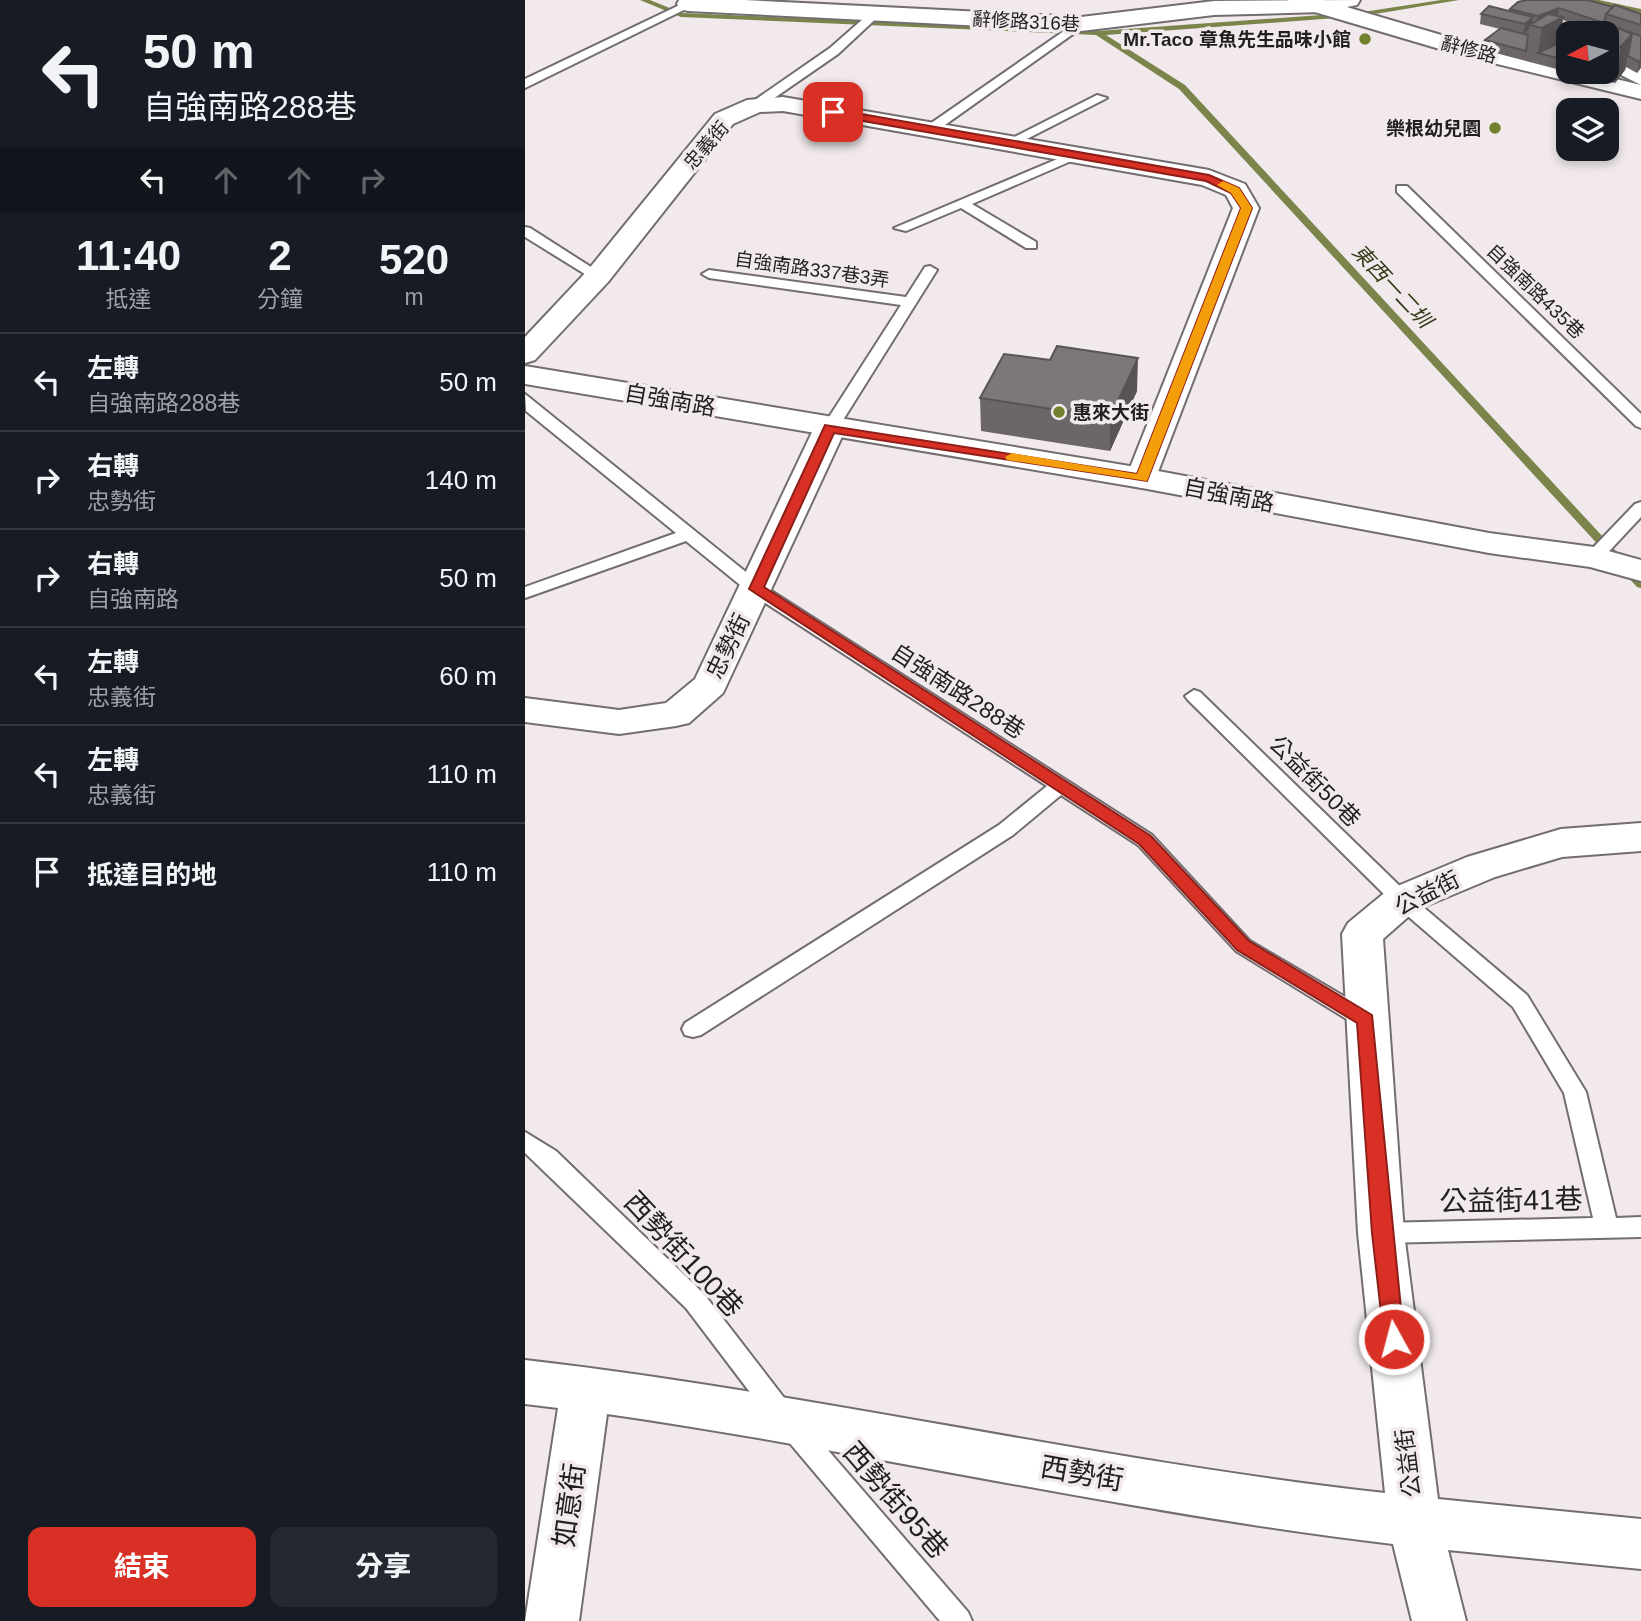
<!DOCTYPE html>
<html lang="zh-TW">
<head>
<meta charset="utf-8">
<style>
	:root { --surface:#171b24; --page:#242831; --text:#f1f3f6; --muted:#9ea1a6; --line:#363941; --accent:#d93025 }
	body { margin:0; font-family:Helvetica,"Noto Sans TC",sans-serif; background:var(--page); color:var(--text); height:100vh; display:flex; flex-direction:column; font-size:26px; white-space:nowrap }
	* { box-sizing:border-box; margin:0 }
	p { font-size:23px; color:var(--muted) }
	.icon { flex:none; width:38px; height:38px; fill:none; stroke:currentColor; stroke-width:2; stroke-linecap:round; stroke-linejoin:round }
	.map { position:relative; flex:1; overflow:hidden }
	.sheet { display:flex; flex-direction:column; background:var(--surface); width:525px }
	.sheet>* { flex:none }
	.top-card { background:#171b24; color:var(--text); overflow:hidden }
	.needle { width:46px; rotate:264deg }
	.fabs { position:absolute; left:1031px; top:21px; display:grid; gap:14px }
	.fabs a { display:grid; place-items:center; width:63px; height:63px; border-radius:14px; background:var(--surface); box-shadow:0 4px 10px #0003; font-size:35px }
	.pin { position:absolute; display:grid; place-items:center; width:60px; height:60px; color:#fff; margin:-30px; border-radius:14px; box-shadow:0 4px 10px #0006 }
	.me { position:absolute; width:77px; margin:-38px; rotate:353deg; stroke-linejoin:round; filter:drop-shadow(0 0 5px #0008) }
	.turn { display:flex; align-items:center; gap:24px; height:147px; padding:0 28px; font-size:32px }
	.turn .icon { width:91px; height:91px; stroke-width:2.5 }
	.turn b { display:block; font-size:49px; line-height:60px }
	.lanes { display:flex; align-items:center; height:66px; padding:0 28px; background:#0003; justify-content:center; gap:35px; direction:ltr }
	.lanes .off { opacity:.35 }
	.eta { display:flex; justify-content:space-evenly; align-items:center; height:119px; text-align:center }
	.eta b { font-size:42px; font-weight:700; line-height:49px }
	.button { display:flex; gap:14px; margin-top:auto; padding:14px 28px }
	.button a { flex:1; height:80px; border-radius:14px; background:var(--accent); color:#fff; font-size:28px; font-weight:700; line-height:80px; text-align:center }
	.button a+a { background:var(--page); color:var(--text) }
	ul { padding:0; list-style:none }
	li { display:flex; align-items:center; gap:21px; height:98px; padding:0 28px; border-top:2px solid var(--line) }
	li div { flex:1 }
	li b { display:block; font-size:26px }
	li em { font-style:normal }
	main { display:flex; flex:1; min-height:0 }
	.map>svg:first-child { display:block }
</style>
</head>
<body>
<main>
<section class="sheet">
<div class="top-card">
<div class="turn"><svg class="icon" aria-label="left" viewBox="0 0 24 24"><path d="M17 20v-9H6M10 6l-5 5 5 5"/></svg><div><b>50 m</b>自強南路288巷</div></div>
<div class="lanes"><svg class="icon" aria-label="left" viewBox="0 0 24 24"><path d="M17 20v-9H6M10 6l-5 5 5 5"/></svg><svg class="icon off" aria-label="ahead" viewBox="0 0 24 24"><path d="M12 20V5M6 11l6-6 6 6"/></svg><svg class="icon off" aria-label="ahead" viewBox="0 0 24 24"><path d="M12 20V5M6 11l6-6 6 6"/></svg><svg class="icon off" aria-label="right" viewBox="0 0 24 24"><path d="M7 20v-9h11M14 6l5 5-5 5"/></svg></div>
</div>
<div class="eta">
<div><b>11:40</b><p>抵達</p></div>
<div><b>2</b><p>分鐘</p></div>
<div><b>520</b><p>m</p></div>
</div>
<ul>
<li><svg class="icon" aria-label="left" viewBox="0 0 24 24"><path d="M17 20v-9H6M10 6l-5 5 5 5"/></svg><div><b>左轉</b><p>自強南路288巷</p></div><em>50 m</em></li>
<li><svg class="icon" aria-label="right" viewBox="0 0 24 24"><path d="M7 20v-9h11M14 6l5 5-5 5"/></svg><div><b>右轉</b><p>忠勢街</p></div><em>140 m</em></li>
<li><svg class="icon" aria-label="right" viewBox="0 0 24 24"><path d="M7 20v-9h11M14 6l5 5-5 5"/></svg><div><b>右轉</b><p>自強南路</p></div><em>50 m</em></li>
<li><svg class="icon" aria-label="left" viewBox="0 0 24 24"><path d="M17 20v-9H6M10 6l-5 5 5 5"/></svg><div><b>左轉</b><p>忠義街</p></div><em>60 m</em></li>
<li><svg class="icon" aria-label="left" viewBox="0 0 24 24"><path d="M17 20v-9H6M10 6l-5 5 5 5"/></svg><div><b>左轉</b><p>忠義街</p></div><em>110 m</em></li>
<li><svg class="icon" aria-label="arrive" viewBox="0 0 24 24"><path d="M6 21V4h12l-3 4 3 4H6"/></svg><div><b>抵達目的地</b></div><em>110 m</em></li>
</ul>
<div class="button"><a>結束</a><a>分享</a></div>
</section>
<div class="map">
<svg width="1116" height="1621" viewBox="0 0 1116 1621">
	<rect width="100%" height="100%" fill="#f1e9ec"/>
	<g fill="none" stroke-linecap="round" stroke-linejoin="round">
		<g fill="#7b854b" fill-rule="evenodd">
			<path d="M115 0H125L157 13 573 31 838 12 916 0H934L838 16 581 35 660 85 1116 578V588L1112 587 654 89 571 35 156 17Z"/>
			<path d="M1060 0H1074L1116 9V13Z"/>
		</g>
		<defs>
			<g id="lane">
				<path d="M163 1 167 2V6L0 88V79Z"/>
				<path d="M347 11 357 13 313 54 235 108H227V102L305 48Z"/>
				<path d="M552 22 562 24 410 132H402V126Z"/>
				<path d="M572 95 582 98 488 146 478 143Z"/>
				<path d="M549 152 560 155 447 204 511 242V248H501L436 208 381 231 369 228Z"/>
				<path d="M872 186H882L1116 414V428L1111 426 872 192Z"/>
				<path d="M0 227 5 228 80 276 68 279 0 237Z"/>
				<path d="M405 266 412 270 313 428 305 433 297 428 376 305 184 278 177 274 184 270 381 297 400 267Z"/>
				<path d="M0 394 237 585 627 835 725 941 849 1014 852 1020 849 1026H833L711 951 613 845 536 795 488 835 176 1035 168 1037 160 1035 157 1029 160 1023 474 825 522 786 225 593 161 541 0 598V587L151 533 1 411Z"/>
				<path d="M1116 502V517L1075 561H1063L1061 557 1063 553 1110 504Z"/>
				<path d="M669 690 675 692 884 895 1002 995 1061 1092 1091 1218 1116 1217V1237L856 1243 848 1240 844 1233 848 1226 856 1223 1068 1218 1039 1093 988 1007 870 905 663 700 660 696Z"/>
				<path d="M0 1132 31 1151 179 1294 270 1412 443 1612 447 1621H415L252 1428 161 1308 0 1153Z"/>
			</g>
			<g id="street">
				<path d="M154 0H219L556 17 689 1 835 0 832 5 797 12 689 15 556 31 163 11 155 9 152 4Z"/>
				<path d="M1088 50 1096 52 1099 59 1116 68V85L1082 68V51Z"/>
				<path d="M258 97 684 170 720 184 734 208 628 485 617 488 606 485 601 478 708 208 701 195 677 185 258 111 235 112 208 124 83 282 10 360 0 363V337L63 270 190 114 222 100Z"/>
				<path d="M305 419 316 421 321 428 198 693 164 723 151 726 94 734 0 722V698L94 710 141 703 170 679 289 428 294 421Z"/>
				<path d="M1116 823V851L1037 857 970 877 891 910 858 939 879 1233 913 1499 1116 1519V1569L923 1550 941 1621H887L868 1544C604 1513 345 1452 82 1414L54 1621H0L33 1408 0 1404V1360C288 1393 572 1461 860 1493L833 1233 817 934 823 923 863 890 942 857 1036 829Z"/>
			</g>
			<g id="secondary">
				<path d="M763 0H798L950 45 1043 67V72H1062L1116 85V99L935 55 766 5Z"/>
				<path d="M0 366 617 468 964 533 1069 547 1116 560V581L1065 567 964 553 617 488 0 384Z"/>
			</g>
		</defs>
		<use href="#lane" stroke="#736d6f" stroke-width="4"/>
		<use href="#street" stroke="#736d6f" stroke-width="4"/>
		<use href="#secondary" stroke="#736d6f" stroke-width="4"/>
		<use href="#lane" fill="#fff" fill-rule="evenodd"/>
		<use href="#street" fill="#fff" fill-rule="evenodd"/>
		<use href="#secondary" fill="#fff" fill-rule="evenodd"/>
	</g>
	<g fill="#6c6668" fill-rule="evenodd">
		<path d="M993 2 1088 7 1116 14V68L1112 73 1101 67 1100 70 1090 83 1073 79 1074 72H1082V33H1043V72L959 50 960 40 975 29 955 24 956 14 984 11 985 9ZM1038 20 1061 28 1055 32V30L1037 27Z"/>
		<path d="M1044 72H1069L1065 77Z"/>
		<path d="M612 391 585 451 456 431 455 398Z"/>
	</g>
	<g fill="#585355">
		<path d="M1034 8 1033 18 1011 26 1013 16Z"/>
		<path d="M1008 17 1007 25H1005L1004 29 998 35 1000 24Z"/>
		<path d="M1038 17 1032 53H1013L1017 28Z"/>
		<path d="M1107 34 1100 70 1090 83 1096 47Z"/>
		<path d="M1116 59 1115 68 1112 73 1114 62Z"/>
		<path d="M613 358 612 391 585 451V418Z"/>
	</g>
	<g fill="#7d7779" stroke="#585355" stroke-width="2">
		<path d="M1001 0H1063L1088 7 1081 14 1079 23 1034 8 1013 16 985 9 993 2Z"/>
		<path d="M1090 5 1116 14V25L1081 14Z"/>
		<path d="M964 6 1008 17 1000 24 956 14Z"/>
		<path d="M1023 14 1038 17 1017 28 1005 25Z"/>
		<path d="M1066 24 1082 28 1078 33H1053Z"/>
		<path d="M1037 27 1055 30 1052 33H1043V37L1035 35Z"/>
		<path d="M976 28 1003 35 1001 51 960 40Z"/>
		<path d="M1094 28 1107 34 1096 47 1082 44V41Z"/>
		<path d="M1101 31 1116 36V59L1114 62 1103 56 1107 34Z"/>
		<path d="M1082 33 1087 35 1082 41Z"/>
		<path d="M1034 43 1043 45V61L1013 53Z"/>
		<path d="M532 346 613 358 585 418 455 398 479 354 525 360Z"/>
	</g>
	<path fill="#d93025" stroke="#8d1f18" stroke-width="2" d="M308 109 684 175 714 188 727 208 622 481 309 433 239 587 626 836 724 941 847 1015 879 1339 876 1345 869 1347 862 1345 859 1339 847 1233 832 1023 712 950 614 844 224 589 300 425 612 474 716 208 706 193 681 181 304 115 303 112Z"/>
	<path fill="#f59e0b" d="M698 181 714 188 727 208 622 481 482 460 480 457 487 453 612 474 716 208 706 193 692 185Z"/>
	<g fill="#72812f" stroke="#f1e9ec" stroke-width="2.5">
		<circle cx="840" cy="39" r="7"/>
		<circle cx="970" cy="128" r="7"/>
		<circle cx="534" cy="412" r="7"/>
	</g>
	<g text-anchor="middle" stroke-width="7" stroke-linejoin="round" paint-order="stroke">
		<g font-size="19" fill="#211f20" stroke="#f1e9ec">
			<text transform="translate(501 21) rotate(3)" y="7">辭修路316巷</text>
			<text transform="translate(944 49) rotate(15)" y="7">辭修路</text>
			<text transform="translate(181 145) rotate(-49)" y="7">忠義街</text>
			<text transform="translate(287 269) rotate(8)" y="7">自強南路337巷3弄</text>
			<text transform="translate(1011 291) rotate(44)" y="7">自強南路435巷</text>
		</g>
		<g font-size="19" font-weight="bold" fill="#211f20" stroke="#f1e9ec" text-anchor="end">
			<text x="826" y="46">Mr.Taco 章魚先生品味小館</text>
			<text x="956" y="135">樂根幼兒園</text>
			<text x="548" y="419" text-anchor="start">惠來大街</text>
		</g>
		<g font-size="21" font-style="italic" fill="#343b17" stroke="#f1e9ec">
			<text transform="translate(867 286) rotate(47)" y="7">東西一二圳</text>
		</g>
		<g font-size="23" fill="#211f20" stroke="#f1e9ec">
			<text transform="translate(145 400) rotate(10)" y="8">自強南路</text>
			<text transform="translate(704 495) rotate(11)" y="8">自強南路</text>
			<text transform="translate(203 646) rotate(-64)" y="8">忠勢街</text>
			<text transform="translate(433 691) rotate(33)" y="8">自強南路288巷</text>
			<text transform="translate(790 781) rotate(45)" y="8">公益街50巷</text>
			<text transform="translate(902 893) rotate(-27)" y="8">公益街</text>
			<text transform="translate(883 1463) rotate(-97)" y="8">公益街</text>
		</g>
		<g font-size="28" fill="#211f20" stroke="#f1e9ec">
			<text transform="translate(986 1200) rotate(-1)" y="10">公益街41巷</text>
			<text transform="translate(159 1254) rotate(47)" y="10">西勢街100巷</text>
			<text transform="translate(557 1473) rotate(10)" y="10">西勢街</text>
			<text transform="translate(371 1500) rotate(49)" y="10">西勢街95巷</text>
			<text transform="translate(44 1505) rotate(-82)" y="10">如意街</text>
		</g>
	</g>
</svg>
<div class="fabs">
<a><svg class="needle" viewBox="-14 -14 28 28"><path d="M0-13l5 13h-10z" fill="#e53935"/><path d="M0 13l5-13h-10z" fill="#9ea1a6"/></svg></a>
<a><svg class="icon" aria-label="layers" viewBox="0 0 24 24"><path d="M12 4l9 5-9 5-9-5zM3 14l9 5 9-5"/></svg></a>
</div>
<div class="pin" style="left:308px;top:112px;background:#d93025"><svg class="icon" aria-label="arrive" viewBox="0 0 24 24"><path d="M6 21V4h12l-3 4 3 4H6"/></svg></div>
<svg class="me" style="left:869px;top:1339px" viewBox="-20 -20 40 40"><circle r="17" fill="#d93025" stroke="#fff" stroke-width="3"/><path d="M0-11L8 9 0 5-8 9z" fill="#fff"/></svg>
</div>
</main>
</body>
</html>
